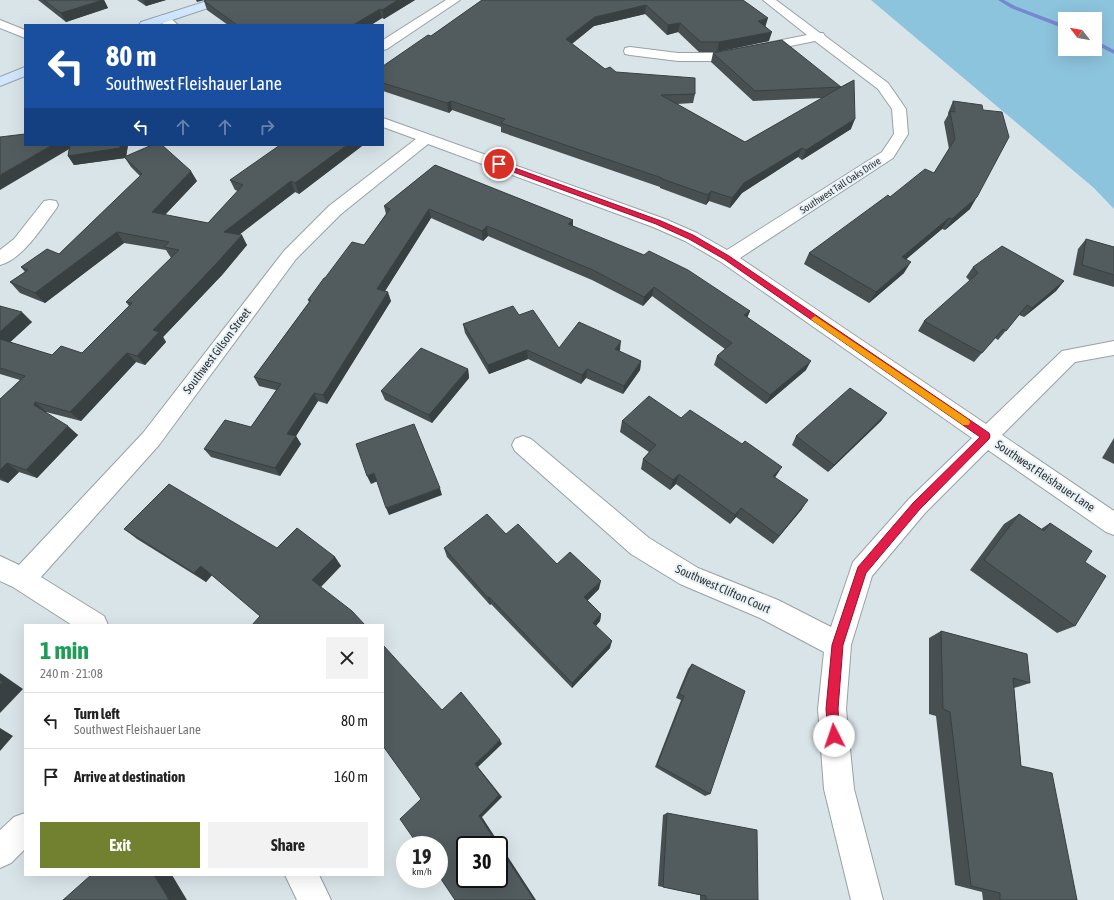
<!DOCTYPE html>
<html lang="en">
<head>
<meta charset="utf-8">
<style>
	:root { --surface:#fff; --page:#f2f2f2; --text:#222; --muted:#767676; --line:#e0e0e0; --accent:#71812f }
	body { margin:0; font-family:"Asap Condensed",sans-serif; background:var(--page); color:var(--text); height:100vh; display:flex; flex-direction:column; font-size:15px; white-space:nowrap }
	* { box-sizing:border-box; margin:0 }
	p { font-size:13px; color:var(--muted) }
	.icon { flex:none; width:22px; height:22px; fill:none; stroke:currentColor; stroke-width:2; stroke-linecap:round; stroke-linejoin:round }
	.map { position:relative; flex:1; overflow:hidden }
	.sheet { position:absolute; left:24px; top:624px; width:360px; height:252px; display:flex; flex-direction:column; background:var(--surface); border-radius:0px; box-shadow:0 4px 16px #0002 }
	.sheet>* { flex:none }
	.hud { position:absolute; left:24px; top:24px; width:360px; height:122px; border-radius:0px; box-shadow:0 4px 16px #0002; background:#1a4fa0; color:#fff; overflow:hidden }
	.needle { width:26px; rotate:301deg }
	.buttons { position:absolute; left:1058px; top:12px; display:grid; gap:8px }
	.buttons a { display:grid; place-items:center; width:44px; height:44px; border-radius:0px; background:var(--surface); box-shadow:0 4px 16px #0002; font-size:20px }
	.speed { position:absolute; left:396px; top:836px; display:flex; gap:8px; font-size:20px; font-weight:700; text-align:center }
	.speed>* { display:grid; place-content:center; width:52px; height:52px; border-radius:50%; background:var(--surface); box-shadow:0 4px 16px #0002; line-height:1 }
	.speed small { font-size:10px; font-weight:400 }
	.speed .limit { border:2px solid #111; border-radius:6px; background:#fff; color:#111 }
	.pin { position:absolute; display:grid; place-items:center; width:34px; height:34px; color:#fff; margin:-17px; border:2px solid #fff; border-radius:50%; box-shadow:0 1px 4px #0007 }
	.me { position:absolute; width:44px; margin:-22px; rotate:356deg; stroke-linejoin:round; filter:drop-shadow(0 0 3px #0008) }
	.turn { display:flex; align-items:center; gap:14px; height:84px; padding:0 16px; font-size:18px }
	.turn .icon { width:52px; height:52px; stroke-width:2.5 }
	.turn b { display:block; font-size:28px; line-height:34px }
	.lanes { display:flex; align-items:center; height:38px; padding:0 16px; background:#0003; justify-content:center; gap:20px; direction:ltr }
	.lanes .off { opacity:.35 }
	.round { display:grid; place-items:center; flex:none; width:42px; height:42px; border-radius:0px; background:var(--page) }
	.headline { display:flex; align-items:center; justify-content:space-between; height:68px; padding:0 16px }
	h1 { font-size:24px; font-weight:700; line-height:30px; color:#1e9e55 }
	.cta { display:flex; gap:8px; margin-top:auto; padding:8px 16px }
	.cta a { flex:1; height:46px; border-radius:0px; background:var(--accent); color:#fff; font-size:16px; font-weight:700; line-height:46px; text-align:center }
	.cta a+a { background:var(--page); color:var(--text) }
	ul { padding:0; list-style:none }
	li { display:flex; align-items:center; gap:12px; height:56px; padding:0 16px; border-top:1px solid var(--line) }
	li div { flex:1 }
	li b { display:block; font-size:15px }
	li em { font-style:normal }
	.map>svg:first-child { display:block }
</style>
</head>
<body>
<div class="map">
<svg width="1114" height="900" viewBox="0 0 1114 900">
	<rect width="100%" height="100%" fill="#d9e4e9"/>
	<path fill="#8cc3dd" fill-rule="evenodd" d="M871 0H1114V209L1094 188ZM1065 19H1095V49H1065Z"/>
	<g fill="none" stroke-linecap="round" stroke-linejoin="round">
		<g fill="#7688ce" fill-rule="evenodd">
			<path d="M998 0H1004L1015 6 1065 25V29L1011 8Z"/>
			<path d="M1095 40 1114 50V54L1095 44Z"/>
		</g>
		<defs>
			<g id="street">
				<path d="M446 0H460L387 49 383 50V40Z"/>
				<path d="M763 0H776L820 33H823L825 36 888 83 906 109 908 134 893 158 740 258 986 424 1062 351 1114 341V355L1075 362 1002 435 1114 511V535L1106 532 988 450 925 513 872 576 851 645 846 709 854 789 883 900H851L824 789 818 709 824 652 760 618 680 584 631 554 515 451 512 445 515 439 523 436 531 439 649 538 698 568 778 600 831 627 853 562 909 499 972 438 721 262 685 241 653 227 428 144 341 214 296 259 159 445 41 577 104 616 108 625H72L13 587 0 581V556L19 565 143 433 284 251 329 206 416 139 383 127V118L665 219 697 233 727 250 882 152 894 134 892 109 878 89 815 41 717 61H678L630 55 625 54 624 51 625 48 630 47 678 53H717L807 35Z"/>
				<path d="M164 15 168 16 178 25H164L158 19 160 16Z"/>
				<path d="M0 20 25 30V38L0 28Z"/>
				<path d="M50 200 56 201 58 205 56 209C42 227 23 259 0 265V250L14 239 44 201Z"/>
				<path d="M25 813V849L11 863 0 868V830L14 817Z"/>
				<path d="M285 875H319L331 900H297Z"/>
			</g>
			<g id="secondary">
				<path d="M210 0H228L226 2 157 25H139L141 22Z"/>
				<path d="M25 67V76L0 86V77Z"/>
			</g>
		</defs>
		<use href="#street" stroke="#97a1a6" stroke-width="2"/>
		<use href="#secondary" stroke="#97a1a6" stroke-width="2"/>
		<use href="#street" fill="#fff" fill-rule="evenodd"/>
		<use href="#secondary" fill="#d0e7fe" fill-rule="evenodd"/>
	</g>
	<g fill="#474f51">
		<path d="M38 0H104L108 8 66 22Z"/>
		<path d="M137 0H166L146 6Z"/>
		<path d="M206 0H415L384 19 382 18 371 25H228L207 10 204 1Z"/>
		<path d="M482 0H743L766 27 769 41 717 52H699L678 32 667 35 645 14 594 26 572 44 605 69 695 94 693 103 677 104 745 142 823 98 753 101 711 62 713 53 841 87 851 129 802 160 798 157 742 193 730 208 709 201 706 205 660 188V187L501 132V127L452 110 449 113 383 91V66L431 36Z"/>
		<path d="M953 101 970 209 945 230 942 229 906 259 904 273 869 303 804 264 809 253 890 197 934 173 949 149 944 122 948 115V113Z"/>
		<path d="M0 137 128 145 126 156 197 181 165 215 208 223 238 191 235 190 230 180 362 146 299 194 295 192 239 234 247 245 222 275 163 337 166 342 145 365 136 362 81 421 46 412H45L78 435 37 478 19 472 8 483 0 480V399L20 380 0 374V306L32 322 10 342 52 355 82 353 129 306 126 302 171 258 166 250 124 243 45 303 20 293 10 282 25 272 21 267 59 254 140 176 131 167 125 158 74 165 68 156 69 149Z"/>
		<path d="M435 165 573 220V226L750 311 747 318 806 370 766 404 714 365 717 356 725 349 652 296 643 306 592 280 488 236 483 241 431 218 385 291 391 301 327 404 318 401 296 436 301 444 280 476 211 457 204 449 251 427 276 390 259 386 254 377 309 302 308 300 325 278 364 245 386 214 384 206Z"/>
		<path d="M1086 239 1114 247V287L1073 275 1078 249Z"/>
		<path d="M973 267 1064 281 1056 291 1024 317 1019 315 998 340 995 338 974 362 918 331 924 321 970 281 966 277Z"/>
		<path d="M519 315 559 348 620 350 619 351 641 361 640 370 623 394 586 378 581 384 528 359 489 374 465 333 463 324Z"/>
		<path d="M468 369 469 378 432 423 385 400 381 391Z"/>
		<path d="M887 413 881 421 828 472 792 445 796 436Z"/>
		<path d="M681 418 775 477 802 509 773 544 736 517 730 524 676 484 670 490 641 469 643 459 649 452 620 432 622 421Z"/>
		<path d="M1114 438V464L1102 458Z"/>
		<path d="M1019 514 1041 529 1050 523 1085 562 1075 626 1057 633 970 570 1004 524Z"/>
		<path d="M124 529 277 548 335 557 341 566 260 616 212 575 206 582 137 539Z"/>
		<path d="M506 534 599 589 587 601 601 614 600 621 596 626 610 648 572 688 491 604 490 605 447 557 444 548Z"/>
		<path d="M941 631 1030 683 1014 688 1021 766 1077 900H983L982 892 955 885 936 716 929 714V638Z"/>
		<path d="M692 664 710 794 705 796 655 767 681 700 676 698 688 669Z"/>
		<path d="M667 813 758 900H700V895L658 886 663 815Z"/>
	</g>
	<g fill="#394042">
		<path d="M103 0H104L108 8 66 22 61 13Z"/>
		<path d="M143 0H166L146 6Z"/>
		<path d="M196 0H205L197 2Z"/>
		<path d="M398 0H415L384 19 382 10Z"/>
		<path d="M646 5 645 14 594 26 566 48V39L595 17Z"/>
		<path d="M380 9 382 18 371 25H353Z"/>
		<path d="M768 18 765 28 758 21Z"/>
		<path d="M680 23 678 32 667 35 668 25Z"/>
		<path d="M772 32 769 41 717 52 719 42Z"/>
		<path d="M451 101 452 110 449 113 447 103Z"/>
		<path d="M855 119 851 129 802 160 806 150Z"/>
		<path d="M52 145H76L0 190V175Z"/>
		<path d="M120 145H128L126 158 124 157 125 158 74 165 68 156Z"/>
		<path d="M347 145H361L362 146 299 194 295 183Z"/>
		<path d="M802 148 798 157 742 193 730 208 732 198 744 183Z"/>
		<path d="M191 171 197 181 158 222 152 212Z"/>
		<path d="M291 181 295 192 230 242 224 232Z"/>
		<path d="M711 191 709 201 706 205 708 195Z"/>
		<path d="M977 197 970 209 945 230 952 219Z"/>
		<path d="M429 209 431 218 380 299 377 289Z"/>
		<path d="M949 218 942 229 896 268 902 257Z"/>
		<path d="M573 220 572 229 568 224Z"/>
		<path d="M487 226 488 236 483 241 482 231Z"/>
		<path d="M117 232 124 243 45 303 35 293Z"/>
		<path d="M242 235 247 245 222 275 163 337 166 342 145 365 137 356 153 330Z"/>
		<path d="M911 262 904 273 869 303 876 292Z"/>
		<path d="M1064 281 1056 291 1024 317 1032 308Z"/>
		<path d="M654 287 652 296 643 306 644 297Z"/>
		<path d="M388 292 391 301 327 404 323 395Z"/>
		<path d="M750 311 746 320 744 315Z"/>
		<path d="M22 312 32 322 5 347 0 343V332Z"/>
		<path d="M621 341 620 350 614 358 615 349Z"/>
		<path d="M527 350 528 359 489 374 488 365Z"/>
		<path d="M127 353 136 362 81 421 70 412Z"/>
		<path d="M641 361 640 370 623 394 624 386Z"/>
		<path d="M811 361 806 370 766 404 770 395Z"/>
		<path d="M468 369 469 378 432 423 429 415Z"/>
		<path d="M587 369 586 378 581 384 582 375Z"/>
		<path d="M314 393 318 401 296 436 301 444 280 476 275 468 287 434Z"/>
		<path d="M35 402 46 412 44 415 34 405Z"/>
		<path d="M887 413 881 421 828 472 834 465Z"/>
		<path d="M68 426 78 435 37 478 26 470Z"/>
		<path d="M7 463 19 472 8 483 0 477V470Z"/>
		<path d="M782 467 776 476 768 486 773 476Z"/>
		<path d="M374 473 378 481 371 484 367 476Z"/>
		<path d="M679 474 676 484 670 490 673 480Z"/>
		<path d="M440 488 442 495 389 515 386 508Z"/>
		<path d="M808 500 802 509 773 544 779 536Z"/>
		<path d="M741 508 736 517 730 524 735 515Z"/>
		<path d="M335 557 341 566 320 588 312 580Z"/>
		<path d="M201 566 212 575 206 582 194 573Z"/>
		<path d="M601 581 599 589 583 605 584 597Z"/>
		<path d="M489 597 491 604 490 605 488 598Z"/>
		<path d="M601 614 600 621 592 630 593 623Z"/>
		<path d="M612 641 610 648 572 688V683Z"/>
		<path d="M0 673 23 689 0 713Z"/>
		<path d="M0 728 13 736 0 751Z"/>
		<path d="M500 740 502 744 478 767 502 797 482 817 536 900H534L499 847V845H498L479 816 475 764Z"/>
		<path d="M154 875H172L187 900H169Z"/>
	</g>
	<g fill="#525c5e" stroke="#394042">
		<path d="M44 0H103L61 13Z"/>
		<path d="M206 0H398L382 10 380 9 353 25H237L204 1Z"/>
		<path d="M482 0H743L768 18 758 21 772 32 719 42H701L680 23 668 25 646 5 595 17 566 39 605 69 610 67 616 72 695 78V94L661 95 745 142 841 87 755 91 713 53 782 40 841 87 854 80 855 119 806 150 802 148 744 183 732 198 711 191 708 195 662 179V178L501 123 505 119 451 101 447 103 383 83V66L428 35 431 36Z"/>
		<path d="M953 101 982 105 983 110 1002 112 1009 137 977 197 952 219 949 218 902 257 911 262 876 292 809 253 888 195 890 197 925 169 934 173 955 139 950 111 955 112Z"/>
		<path d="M25 134V145H52L0 175V137Z"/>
		<path d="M70 145H120V148L68 156Z"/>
		<path d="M152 145H162L191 171 152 212 208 223 243 185 230 180 280 145H347L295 183 291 181 224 232 242 235 216 264 153 330 159 332 137 356 127 353 70 412 35 402 34 405 68 426 26 470 7 463 0 470V399L25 376 0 368V339L52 355 61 346 82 353 132 303 126 302 179 250 164 247 169 242 117 232 35 293 10 282 28 270 21 267 47 249 59 254 142 174 124 157Z"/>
		<path d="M435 165 573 220 568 224 644 255 649 251 688 270 750 311 744 315 811 361 770 395 717 356 732 343 654 287 644 297 593 270 487 226 482 231 429 209 377 289 388 292 323 395 314 393 287 434 296 436 275 468 204 449 225 420 251 427 281 384 254 377 311 300H308L324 278H325L352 242 364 245 390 209 384 206Z"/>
		<path d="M1086 239 1114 247V275L1082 265Z"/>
		<path d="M1002 246 1064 281 1032 308 1027 305 1006 331 1003 329 982 353 924 321 978 273 973 267Z"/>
		<path d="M0 306 22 312 0 332Z"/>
		<path d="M513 306 519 315 533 310 559 348 579 322 621 341 615 349 641 361 624 386 587 369 582 375 527 350 488 365 463 324Z"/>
		<path d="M421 348 468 369 429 415 381 391Z"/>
		<path d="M850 388 887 413 834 465 796 436Z"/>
		<path d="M649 396 681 418 690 410 742 444 745 441 782 467 773 476 808 500 779 536 741 508 735 515 679 474 673 480 643 459 656 445 622 421Z"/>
		<path d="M414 424 440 488 386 508 374 473 367 476 356 444Z"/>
		<path d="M169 484 277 548 297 528 335 557 312 580 352 611 365 625H252L260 616 201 566 194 573 124 529Z"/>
		<path d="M487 514 506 534 518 524 557 564 570 552 601 581 584 597 601 614 593 623 612 641 572 683 489 597 488 598 444 548Z"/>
		<path d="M1019 514 1044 531 1050 523 1092 551 1085 562 1106 576 1075 626 984 560Z"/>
		<path d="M941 631 1027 654 1030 683 1013 678 1021 766 1052 773 1077 900H1000V893L971 886 950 712 943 709Z"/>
		<path d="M383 645 442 710 461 692 500 740 475 764 499 795 479 816 498 845H465V879H499V847L534 900H455L439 876V845H418L400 819 421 799 383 746Z"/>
		<path d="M692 664 745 691 710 794 657 765 684 696 679 694Z"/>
		<path d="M0 680 3 682 0 685Z"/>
		<path d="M667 813 757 830 758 900H706V896L663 887Z"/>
		<path d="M91 875H154L169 900H63Z"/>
	</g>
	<path fill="#e11d48" stroke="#92132f" d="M497 163H501L661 221 693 235 729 256 989 433 990 436 989 439 920 509 866 573 843 645 838 709 840 736 838 740 834 742 830 740 828 736 826 709 832 645 858 567 913 503 980 437 724 259 689 239 656 224 497 166Z"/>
	<path fill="#f59e0b" d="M815 316 969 420 970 422 969 425H963L813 321 811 319Z"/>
	<g text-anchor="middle" stroke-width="4" stroke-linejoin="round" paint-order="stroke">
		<g font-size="10" fill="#303436" stroke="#e7f1f6">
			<text transform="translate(840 185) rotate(-33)" y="4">Southwest Tall Oaks Drive</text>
		</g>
		<g font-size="12" fill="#303436" stroke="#e7f1f6">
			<text transform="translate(217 351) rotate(-53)" y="4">Southwest Gilson Street</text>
			<text transform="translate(1045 476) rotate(34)" y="4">Southwest Fleishauer Lane</text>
			<text transform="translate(723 589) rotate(24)" y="4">Southwest Clifton Court</text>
		</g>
	</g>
</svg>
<div class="buttons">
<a><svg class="needle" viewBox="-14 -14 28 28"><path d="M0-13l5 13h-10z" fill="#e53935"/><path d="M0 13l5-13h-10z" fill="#767676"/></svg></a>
</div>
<div class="speed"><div>19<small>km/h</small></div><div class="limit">30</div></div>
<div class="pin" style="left:499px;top:164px;background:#d93025"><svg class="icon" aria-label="arrive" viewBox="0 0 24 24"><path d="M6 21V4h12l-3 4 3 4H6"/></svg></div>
<svg class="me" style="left:834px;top:736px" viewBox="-20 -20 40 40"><circle r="19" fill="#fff"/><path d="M0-13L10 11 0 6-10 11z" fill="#e11d48"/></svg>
<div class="hud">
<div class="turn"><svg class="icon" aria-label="left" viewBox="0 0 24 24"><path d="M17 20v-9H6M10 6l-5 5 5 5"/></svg><div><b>80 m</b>Southwest Fleishauer Lane</div></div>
<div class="lanes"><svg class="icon" aria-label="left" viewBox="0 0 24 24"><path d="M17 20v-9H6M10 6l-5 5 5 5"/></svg><svg class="icon off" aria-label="ahead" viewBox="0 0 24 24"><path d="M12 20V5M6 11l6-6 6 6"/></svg><svg class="icon off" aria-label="ahead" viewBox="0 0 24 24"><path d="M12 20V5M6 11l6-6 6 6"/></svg><svg class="icon off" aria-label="right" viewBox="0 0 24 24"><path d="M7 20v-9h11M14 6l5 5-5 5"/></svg></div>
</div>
<section class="sheet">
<div class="headline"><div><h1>1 min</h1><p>240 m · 21:08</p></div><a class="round"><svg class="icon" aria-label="close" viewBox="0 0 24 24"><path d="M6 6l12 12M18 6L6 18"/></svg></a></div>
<ul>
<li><svg class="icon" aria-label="left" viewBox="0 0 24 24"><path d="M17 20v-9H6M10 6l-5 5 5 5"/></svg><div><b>Turn left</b><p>Southwest Fleishauer Lane</p></div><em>80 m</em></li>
<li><svg class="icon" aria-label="arrive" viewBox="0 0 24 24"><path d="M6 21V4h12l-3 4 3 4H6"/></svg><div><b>Arrive at destination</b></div><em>160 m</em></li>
</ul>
<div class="cta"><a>Exit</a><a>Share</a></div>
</section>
</div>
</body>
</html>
